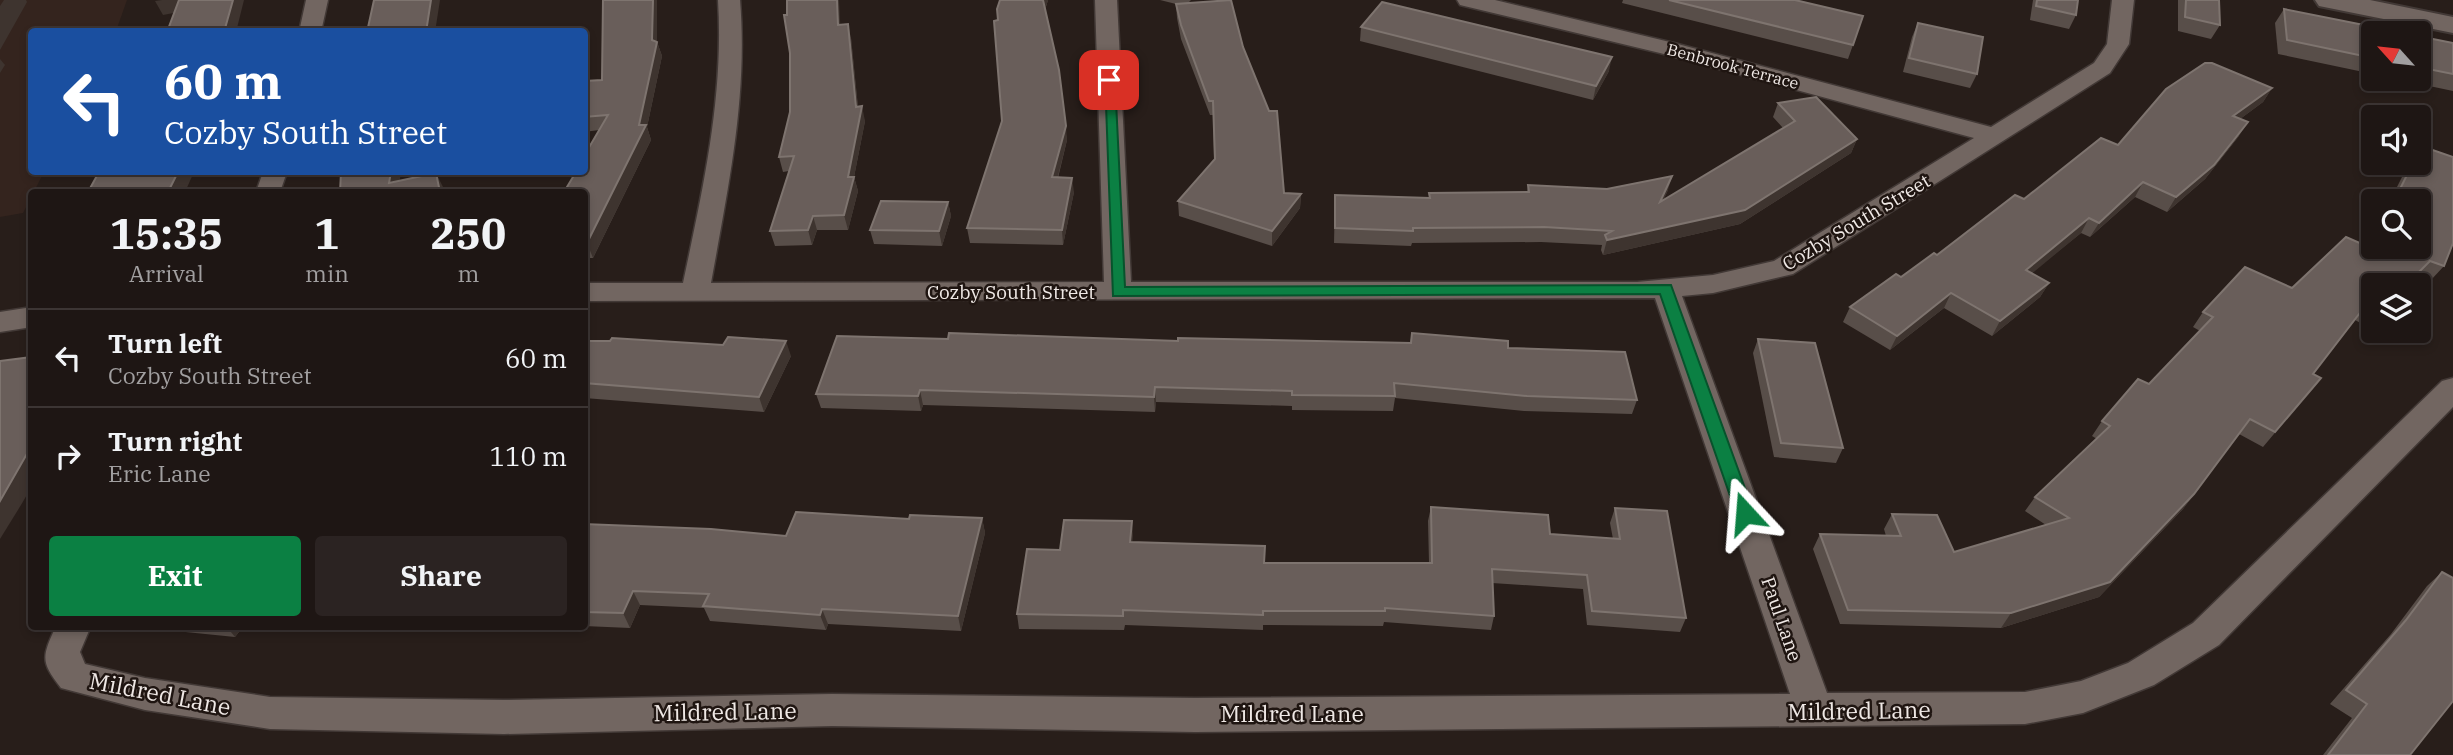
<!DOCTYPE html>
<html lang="en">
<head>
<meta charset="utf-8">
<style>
	:root { --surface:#1e1614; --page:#2b2322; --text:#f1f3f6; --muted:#a19fa0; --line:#3c3534; --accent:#0b8043 }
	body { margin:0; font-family:"IBM Plex Serif",serif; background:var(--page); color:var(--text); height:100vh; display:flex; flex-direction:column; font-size:26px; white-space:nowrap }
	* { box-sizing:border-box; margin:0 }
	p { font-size:23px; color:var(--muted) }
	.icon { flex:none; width:38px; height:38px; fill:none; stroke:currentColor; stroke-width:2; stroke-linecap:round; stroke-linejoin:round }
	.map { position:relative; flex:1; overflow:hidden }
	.drawer { position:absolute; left:28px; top:189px; width:560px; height:441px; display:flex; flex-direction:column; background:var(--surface); border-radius:7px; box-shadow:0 4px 10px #0003,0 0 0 2px var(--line) }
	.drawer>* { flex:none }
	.banner { position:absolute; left:28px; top:28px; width:560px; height:147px; border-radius:7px; box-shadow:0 4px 10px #0003,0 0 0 2px var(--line); background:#1a4fa0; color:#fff; overflow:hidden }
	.needle { width:46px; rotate:297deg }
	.buttons { position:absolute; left:2361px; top:21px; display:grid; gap:14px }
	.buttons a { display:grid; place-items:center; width:70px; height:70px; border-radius:7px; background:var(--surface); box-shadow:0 4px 10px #0003,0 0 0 2px var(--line); font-size:35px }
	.pin { position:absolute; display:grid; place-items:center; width:60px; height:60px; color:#fff; margin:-30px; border-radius:14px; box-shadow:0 4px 10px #0006 }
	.me { position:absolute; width:77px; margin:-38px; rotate:341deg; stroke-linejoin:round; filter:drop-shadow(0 0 5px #0008) }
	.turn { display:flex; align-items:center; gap:24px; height:147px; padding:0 21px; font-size:32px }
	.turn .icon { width:91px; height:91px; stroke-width:2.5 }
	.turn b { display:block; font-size:49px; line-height:60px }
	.eta { display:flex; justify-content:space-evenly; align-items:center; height:119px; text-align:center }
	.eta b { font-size:42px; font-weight:700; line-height:49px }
	.primary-button { display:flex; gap:14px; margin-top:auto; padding:14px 21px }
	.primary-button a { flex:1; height:80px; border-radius:7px; background:var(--accent); color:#fff; font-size:28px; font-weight:700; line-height:80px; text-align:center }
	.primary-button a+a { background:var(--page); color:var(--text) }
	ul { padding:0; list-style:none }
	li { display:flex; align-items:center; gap:21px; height:98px; padding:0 21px; border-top:2px solid var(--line) }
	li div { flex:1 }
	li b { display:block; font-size:26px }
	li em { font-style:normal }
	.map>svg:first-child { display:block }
</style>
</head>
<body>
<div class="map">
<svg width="2453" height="755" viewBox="0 0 2453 755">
	<rect width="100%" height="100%" fill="#281e1a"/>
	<path fill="#34241e" d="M0 0H127L116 31 32 32V172H44L23 213 0 217Z"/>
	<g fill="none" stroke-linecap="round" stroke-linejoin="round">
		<defs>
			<g id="minor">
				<path d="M306 0H328L321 32H299Z"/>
				<path d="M718 0H740C748 96 728 188 711 283L1104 282 1095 0H1117L1131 282H1637L1713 275 1774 261 1974 138 1660 53 1460 5 1457 0H1495L1674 43 1991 127 2094 63 2107 44 2112 0H2134L2129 44 2110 73 1793 274 1713 293 1682 296 1827 693 2025 692 2081 681 2128 663 2193 623 2442 381 2453 378V407L2219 645 2154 685 2083 713 2025 724 1195 732 832 726 504 734 270 729 145 710 61 688C40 661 42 657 56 626H91L80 652 85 664 145 678 270 697 504 700 832 694 1195 698 1790 694 1655 298 584 301V283H683C703 188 724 97 718 0Z"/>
				<path d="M263 172H287L280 192H256Z"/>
				<path d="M32 307V327L0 332V312Z"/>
			</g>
			<path id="tertiary" d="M2315 0H2370L2453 17V33L2329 8 2319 6Z"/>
		</defs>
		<use href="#minor" stroke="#423936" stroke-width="3"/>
		<use href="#tertiary" stroke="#423936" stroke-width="4"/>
		<use href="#minor" fill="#726661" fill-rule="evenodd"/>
		<use href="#tertiary" fill="#726661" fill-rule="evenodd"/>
	</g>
	<g fill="#584e49">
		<path d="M603 0H657V42L662 56 647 127 651 140 593 258H584V192L599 130 584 132V83L602 80Z"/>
		<path d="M1048 0 1045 10 1067 140 1058 178 1074 192 1063 245 970 243 967 228 1002 121 998 20Z"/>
		<path d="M1160 0H1191L1188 3 1243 47 1284 193 1301 194 1300 208 1272 246 1179 216 1178 201 1214 160 1213 115H1210L1181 39 1177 18 1176 4Z"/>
		<path d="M1623 0H1795L1853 45 1848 59 1622 3Z"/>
		<path d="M2033 0H2078L2076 15 2069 29 2030 20Z"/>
		<path d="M2178 0H2219L2220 25 2211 39 2178 31Z"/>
		<path d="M2284 9 2373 33V74L2278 54 2275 23Z"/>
		<path d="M1918 23 1977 74 1970 88 1903 72 1912 37Z"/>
		<path d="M840 25 851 38 858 107 865 121 854 177 858 191 848 230H817L812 245 775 246 770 231 789 171 783 172 779 157 790 112V53Z"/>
		<path d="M1361 27 1609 71 1593 100 1360 41Z"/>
		<path d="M2418 36 2453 43V91L2396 79H2418Z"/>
		<path d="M2272 88 2263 102 2240 119 2239 136 2205 179 2167 212 2135 197 2090 237 2081 233 2031 273 2049 283 2040 297 1992 336 1944 308 1890 350 1843 322 1850 307 1937 255 2024 199 2118 145Z"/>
		<path d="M1778 103 1857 139 1851 153 1740 224 1603 255 1601 250 1602 245 1541 242 1412 243 1411 246 1334 243 1335 195 1429 198V193L1527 192 1528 185 1607 189 1668 190 1663 200 1783 128 1773 117Z"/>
		<path d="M2421 146 2444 266 2431 280 2418 275 2408 285H2373V322L2368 327 2355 320 2313 374 2321 378 2263 447 2239 434 2183 509 2099 597 2001 628 1840 624 1813 549 1820 534 1886 536 1884 529 1892 514 1954 552 2046 525 2025 511 2035 497 2097 439 2092 436 2102 421 2149 384 2200 331 2193 327 2203 312 2292 288 2368 247 2373 236V247L2418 201H2390L2409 163H2418V150Z"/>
		<path d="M948 202 951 216 942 246 874 244 870 230Z"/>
		<path d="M1412 333 1508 348 1637 400 1632 414 1524 411 1395 398 1393 411 1292 410V406L1156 402 1155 412 923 405 921 411 821 408 816 394 948 339 1410 343Z"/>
		<path d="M1758 339 1843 448 1836 463 1774 457 1753 353Z"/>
		<path d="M584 341 791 356 764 412 584 398Z"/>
		<path d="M1431 507 1550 534 1613 539 1610 523 1615 508 1686 618 1680 632 1587 625 1583 589 1492 583 1494 616 1491 630 1384 622 1383 626 1263 625V630L1125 625 1124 630 1019 629 1017 614 1060 550 1132 521V542L1264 563H1429L1428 521Z"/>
		<path d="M982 518 985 533 961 631 828 624 826 630 710 621 704 608 640 605 630 628 584 626V524L786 536 909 519Z"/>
		<path d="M2442 572 2410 755H2323L2352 718 2330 704 2391 634 2427 586Z"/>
		<path d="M126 626H395L394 629 242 628 235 637Z"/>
		<path d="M436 626H541L539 630Z"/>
	</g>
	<g fill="#3e342f">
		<path d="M4 0H26L27 2 0 50V6Z"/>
		<path d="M162 0H183L189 10 163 15 155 1Z"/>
		<path d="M233 0H244L236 32H224Z"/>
		<path d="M431 0H440L435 32H426Z"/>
		<path d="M653 0H657V42L662 56 647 127 651 140 593 258 587 243 652 40Z"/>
		<path d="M837 0H839L841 39 838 25Z"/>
		<path d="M1043 0H1048L1044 13Z"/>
		<path d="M848 24 851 38 859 120 862 106 865 121 854 177 858 191 848 230 844 215 856 107Z"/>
		<path d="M1612 57 1609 71 1593 100 1596 86Z"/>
		<path d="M0 59 5 65 0 73Z"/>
		<path d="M2272 88 2263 102 2224 131 2233 116Z"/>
		<path d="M2248 122 2239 136 2205 179 2167 212 2176 197Z"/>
		<path d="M1066 126 1067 140 1054 192 1052 177Z"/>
		<path d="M1857 139 1851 153 1740 224 1603 255 1607 240Z"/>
		<path d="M178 172H194L185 192H168Z"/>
		<path d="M391 172H401L398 192 389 183Z"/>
		<path d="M436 173 443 187 445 192H440Z"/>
		<path d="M1672 176 1668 190 1656 217 1660 202Z"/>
		<path d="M1072 178 1074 192 1063 245 1062 230Z"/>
		<path d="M2143 182 2135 197 2090 237 2099 223Z"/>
		<path d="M1301 194 1300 208 1272 246V231Z"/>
		<path d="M948 202 951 216 942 246 939 231Z"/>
		<path d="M813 216 817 230 812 245 808 230Z"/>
		<path d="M2089 218 2081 233 2018 285 2026 270Z"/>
		<path d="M2430 261 2408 285H2406Z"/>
		<path d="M2049 283 2040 297 1992 336 2000 321Z"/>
		<path d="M1951 293 1944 308 1890 350 1897 336Z"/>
		<path d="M786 341 791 356 764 412 759 397Z"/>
		<path d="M1155 387 1156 402 1155 412 1154 397Z"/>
		<path d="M920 390 923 405 921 411 918 396Z"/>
		<path d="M32 445V486L21 505 0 539V501Z"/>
		<path d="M2194 494 2183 509 2099 597 2001 628 2011 613Z"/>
		<path d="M982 518 985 533 961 631 958 616Z"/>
		<path d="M1132 521 1133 536 1131 556 1130 542Z"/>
		<path d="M633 591 640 605 630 628 623 613Z"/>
		<path d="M822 609 828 624 826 630 820 615Z"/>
		<path d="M226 626H241L242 628 235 637Z"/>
	</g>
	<g fill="#695e5a" stroke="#7e746f" stroke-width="2">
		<path d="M179 0H233L224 32H167Z"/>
		<path d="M374 0H431L426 32H367Z"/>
		<path d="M603 0H653L652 40 657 42 639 125H646L587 243H584V192H564L576 172H584V156L608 115 584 117 585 81 602 80Z"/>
		<path d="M787 0H837L838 25 848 24 856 107 862 106 848 177H854L844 215 813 216 808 230 770 231 794 156 779 157 790 112V53L784 15H787Z"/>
		<path d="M1000 0H1043L1059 70 1066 126 1052 177 1072 178 1062 230 967 228 1002 121 994 21 998 20 997 9Z"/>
		<path d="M1231 0 1243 47 1269 111H1277L1284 193 1301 194 1272 231 1178 201 1215 159 1213 101H1209L1181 25 1176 4Z"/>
		<path d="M1669 0H1795L1863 16 1853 45Z"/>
		<path d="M2037 0H2078L2076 15 2036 6Z"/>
		<path d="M2186 0H2219L2220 25 2185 17Z"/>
		<path d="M1382 2 1612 57 1596 86 1361 27Z"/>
		<path d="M2284 9 2404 33H2373V58L2287 40Z"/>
		<path d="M1918 23 1983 37 1977 74 1909 58Z"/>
		<path d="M2418 36 2453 43V74L2418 67Z"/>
		<path d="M2205 63H2212L2272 88 2233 116 2248 122 2214 165 2176 197 2143 182 2099 223 2089 218 2026 270 2049 283 2000 321 1951 293 1897 336 1850 307 1896 274 1901 277 1934 253 1937 255 2015 195 2024 199 2101 138 2118 145 2166 89Z"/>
		<path d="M1816 97 1857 139 1745 210 1607 240 1605 235 1612 231 1544 227 1413 228V231L1335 228V195L1430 198 1429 193 1529 192 1528 185 1607 189 1672 176 1660 202 1795 121 1778 103Z"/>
		<path d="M2421 146 2453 157V243L2444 266 2430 261 2406 285H2373V308L2366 305 2313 374 2321 378 2275 432 2250 419 2194 494 2110 582 2011 613 1848 610 1820 534 1901 536 1892 514 1937 515 1954 552 2069 518 2035 497 2110 426 2102 421 2138 379 2149 384 2213 317 2203 312 2245 267 2292 288 2346 237 2371 248 2373 245V247H2418V201H2394L2413 163H2418V152Z"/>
		<path d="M99 172H178L168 192H88Z"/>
		<path d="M341 172H391L389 183 436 173 440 192H340Z"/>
		<path d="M881 201 948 202 939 231 870 230Z"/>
		<path d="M949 333 1178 341V338L1411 343 1412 333 1508 341V348L1625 352 1637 400 1527 396 1394 383 1395 396 1292 395V391L1155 387 1154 397 920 390 918 396 816 394 837 336 948 339Z"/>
		<path d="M728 337 786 341 759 397 584 383V341H610L612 338 723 345Z"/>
		<path d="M1758 339 1815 343 1843 448 1781 443Z"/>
		<path d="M32 357V445L0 501V361Z"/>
		<path d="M1431 507 1548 515 1550 534 1620 539 1615 508 1667 511 1686 618 1592 611 1587 575 1492 569 1494 616 1385 608V611H1263V615L1123 610V616L1017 614 1027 549 1060 550 1064 520 1132 521 1130 542 1265 546 1264 563H1432Z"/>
		<path d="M796 512 909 519 910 515 982 518 958 616 822 609 820 615 703 606 709 594 633 591 623 613 584 612V524L711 529 786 536Z"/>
		<path d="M2442 572 2453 578V701L2410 755H2328L2367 704 2346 690 2406 620Z"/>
	</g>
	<path fill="#0b8043" stroke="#07532c" stroke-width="2" d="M1105 77 1115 80 1125 287 1671 285 1754 513 1751 517H1739L1736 513 1660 294 1113 296Z"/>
	<g text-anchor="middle" stroke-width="5" stroke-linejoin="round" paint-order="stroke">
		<g font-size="16" fill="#efe8e5" stroke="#1f1511">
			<text transform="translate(1733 66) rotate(15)" y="6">Benbrook Terrace</text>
		</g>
		<g font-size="19" fill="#efe8e5" stroke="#1f1511">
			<text transform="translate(1856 222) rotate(-31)" y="7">Cozby South Street</text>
			<text x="1011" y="299">Cozby South Street</text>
			<text transform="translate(1782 619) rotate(71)" y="7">Paul Lane</text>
		</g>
		<g font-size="23" fill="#efe8e5" stroke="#1f1511">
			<text transform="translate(160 694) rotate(11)" y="8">Mildred Lane</text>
			<text transform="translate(1859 711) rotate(-1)" y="8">Mildred Lane</text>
			<text transform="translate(725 712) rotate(-1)" y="8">Mildred Lane</text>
			<text x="1292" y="722">Mildred Lane</text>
		</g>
	</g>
</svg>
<div class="buttons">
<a><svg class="needle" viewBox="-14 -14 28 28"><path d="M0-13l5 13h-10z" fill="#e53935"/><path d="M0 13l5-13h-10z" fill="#a19fa0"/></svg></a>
<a><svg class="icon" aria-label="sound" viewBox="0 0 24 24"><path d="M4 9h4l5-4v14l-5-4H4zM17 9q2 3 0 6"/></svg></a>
<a><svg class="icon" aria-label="search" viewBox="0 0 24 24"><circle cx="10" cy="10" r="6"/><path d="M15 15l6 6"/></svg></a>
<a><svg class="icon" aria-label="layers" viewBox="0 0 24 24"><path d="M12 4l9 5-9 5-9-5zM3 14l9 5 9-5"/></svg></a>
</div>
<div class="pin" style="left:1109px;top:80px;background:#d93025"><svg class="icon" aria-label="arrive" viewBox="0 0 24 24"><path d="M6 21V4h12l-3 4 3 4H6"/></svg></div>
<svg class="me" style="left:1745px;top:513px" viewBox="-20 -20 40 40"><path d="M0-17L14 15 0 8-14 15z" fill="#0b8043" stroke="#fff" stroke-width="4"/></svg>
<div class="banner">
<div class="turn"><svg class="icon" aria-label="left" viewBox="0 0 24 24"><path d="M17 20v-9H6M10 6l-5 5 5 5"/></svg><div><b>60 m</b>Cozby South Street</div></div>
</div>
<section class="drawer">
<div class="eta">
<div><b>15:35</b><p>Arrival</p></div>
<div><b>1</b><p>min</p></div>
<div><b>250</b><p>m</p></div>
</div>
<ul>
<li><svg class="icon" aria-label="left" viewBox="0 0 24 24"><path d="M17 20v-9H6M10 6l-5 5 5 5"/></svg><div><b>Turn left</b><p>Cozby South Street</p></div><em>60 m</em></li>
<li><svg class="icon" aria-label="right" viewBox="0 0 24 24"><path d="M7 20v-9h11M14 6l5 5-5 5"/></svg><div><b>Turn right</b><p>Eric Lane</p></div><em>110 m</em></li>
</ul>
<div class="primary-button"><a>Exit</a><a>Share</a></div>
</section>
</div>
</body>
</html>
